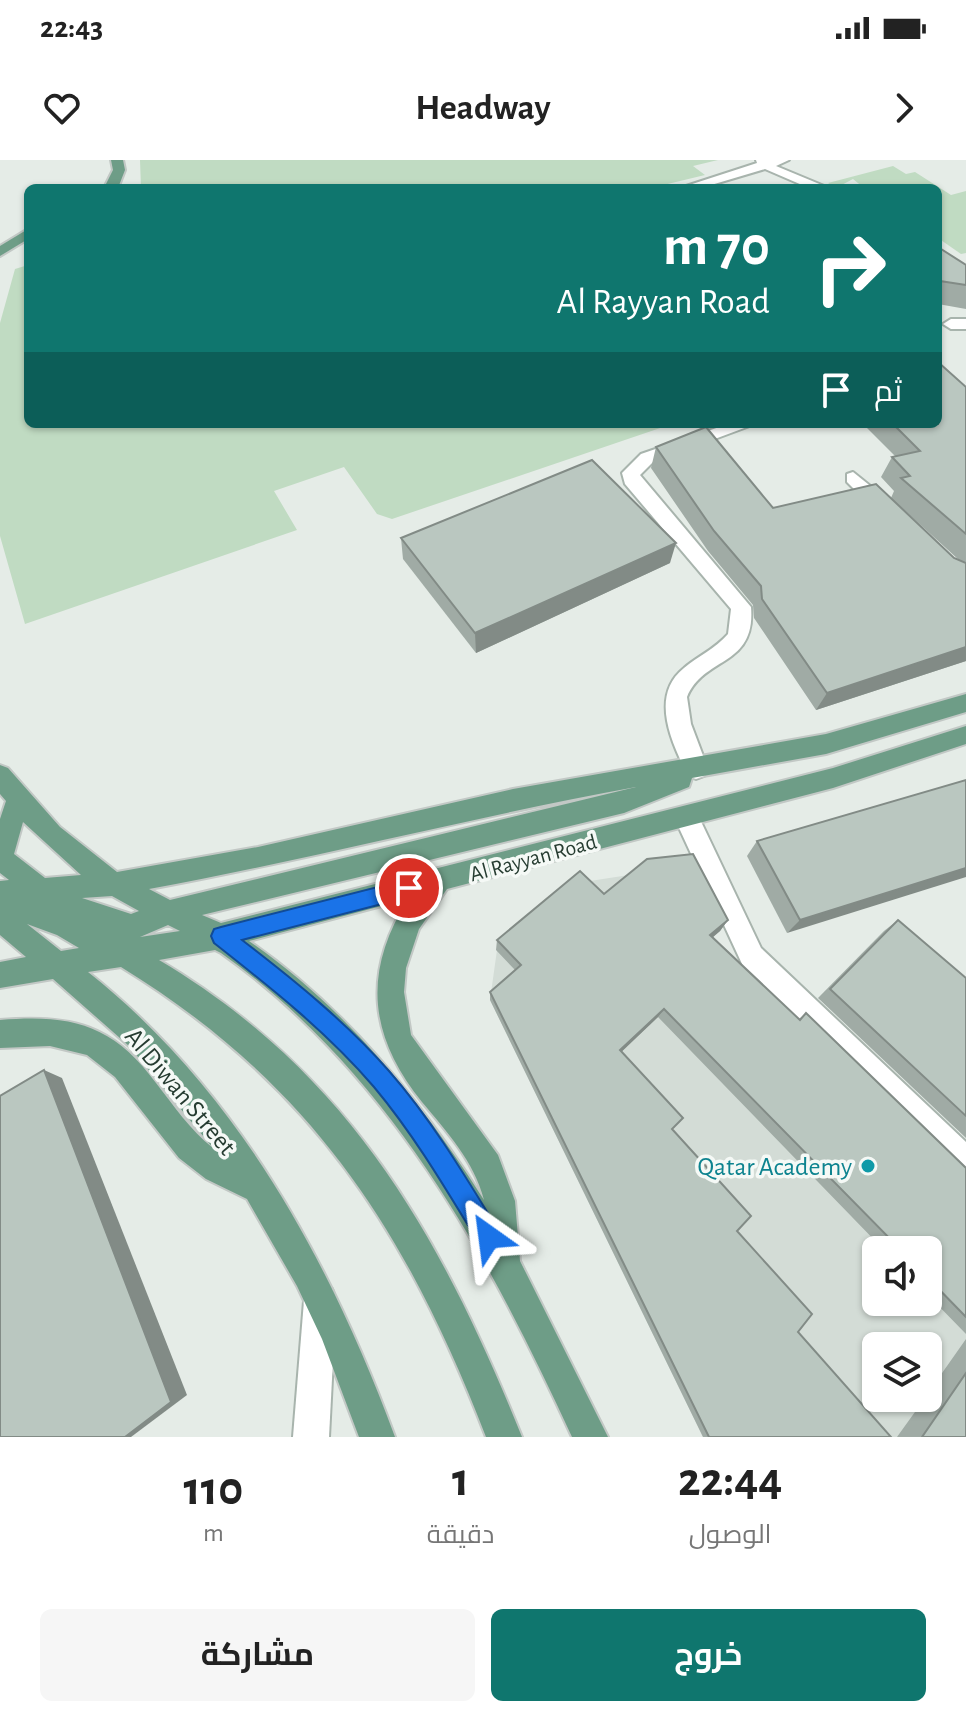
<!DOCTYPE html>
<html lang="ar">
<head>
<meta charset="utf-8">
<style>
	:root { --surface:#fff; --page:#f6f6f6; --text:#222; --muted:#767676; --accent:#0f766e }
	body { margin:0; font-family:"Alegreya Sans",Cairo,sans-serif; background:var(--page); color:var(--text); direction:rtl; height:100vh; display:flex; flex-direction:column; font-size:30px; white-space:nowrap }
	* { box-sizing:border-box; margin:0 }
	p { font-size:26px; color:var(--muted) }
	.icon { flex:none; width:44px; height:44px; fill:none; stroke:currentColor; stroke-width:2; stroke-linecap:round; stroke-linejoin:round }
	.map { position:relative; height:1277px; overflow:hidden; direction:ltr }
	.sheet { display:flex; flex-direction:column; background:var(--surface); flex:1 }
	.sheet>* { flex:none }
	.guide { position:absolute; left:24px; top:24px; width:918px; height:244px; border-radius:12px; box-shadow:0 2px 6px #0004; direction:rtl; background:#0f766e; color:#fff; overflow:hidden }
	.tools { position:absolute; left:862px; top:1076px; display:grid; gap:16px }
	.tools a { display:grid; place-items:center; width:80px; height:80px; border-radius:12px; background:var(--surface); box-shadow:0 2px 6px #0004; font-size:40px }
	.pin { position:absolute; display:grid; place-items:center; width:68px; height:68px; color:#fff; margin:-34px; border:4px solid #fff; border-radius:50%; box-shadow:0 2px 8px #0007 }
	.me { position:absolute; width:88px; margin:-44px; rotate:329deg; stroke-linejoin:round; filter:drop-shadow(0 0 6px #0008) }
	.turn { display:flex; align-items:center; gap:28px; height:168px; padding:0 40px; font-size:36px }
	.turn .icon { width:104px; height:104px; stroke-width:2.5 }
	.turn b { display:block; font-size:56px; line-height:68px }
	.then { display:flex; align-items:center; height:76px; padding:0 40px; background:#0003; gap:16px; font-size:30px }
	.eta { display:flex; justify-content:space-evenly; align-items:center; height:136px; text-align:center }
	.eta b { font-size:48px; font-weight:700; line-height:56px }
	.button { display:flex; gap:16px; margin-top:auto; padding:16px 40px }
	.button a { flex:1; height:92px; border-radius:12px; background:var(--accent); color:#fff; font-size:32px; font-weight:700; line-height:92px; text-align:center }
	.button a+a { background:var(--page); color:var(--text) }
	.status { display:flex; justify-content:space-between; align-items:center; height:56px; padding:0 40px; background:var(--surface); direction:ltr }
	.status svg { height:22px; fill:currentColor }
	header { display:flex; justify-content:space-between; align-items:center; height:104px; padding:0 40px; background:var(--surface); font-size:36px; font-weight:700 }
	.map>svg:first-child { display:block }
</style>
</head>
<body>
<div class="status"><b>22:43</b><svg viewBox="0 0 49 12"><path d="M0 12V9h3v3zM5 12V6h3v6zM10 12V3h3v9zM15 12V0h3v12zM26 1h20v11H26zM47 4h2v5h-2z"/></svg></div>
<header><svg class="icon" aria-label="forward" viewBox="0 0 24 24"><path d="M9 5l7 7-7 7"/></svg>Headway<svg class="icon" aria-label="heart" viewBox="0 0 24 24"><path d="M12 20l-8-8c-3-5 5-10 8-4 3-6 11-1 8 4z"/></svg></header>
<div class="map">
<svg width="966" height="1277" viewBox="0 0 966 1277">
	<rect width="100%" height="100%" fill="#e5ece7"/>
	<path fill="#d3dcd6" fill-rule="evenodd" d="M687 706 720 771 703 785 966 1038V1277H703L490 840 497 790 577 723ZM876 1090H928V1142H876ZM876 1186H928V1238H876Z"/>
	<g fill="#c0dbc2">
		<path d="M140 0H718L693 6 705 15 651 28H141Z"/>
		<path d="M893 6 906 14 915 12 951 35 966 31V93L961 94 938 78V28H864L853 19 836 28 828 23Z"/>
		<path d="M28 105V264H672L392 359 377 354 344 307 274 331 297 370 25 464 0 376V163L15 109Z"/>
	</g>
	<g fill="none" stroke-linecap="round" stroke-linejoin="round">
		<defs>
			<g id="minor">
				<path d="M756 0H789L776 6 829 28H809L765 9 701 28H680L757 3Z"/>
				<path d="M966 159V169H951L943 164 951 159Z"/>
				<path d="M728 264H755L653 302 640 315 751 447C756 507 704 496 687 537L691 564 708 609 704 616 696 619 688 616C672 583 649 536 684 508 698 496 715 489 728 474L731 449 625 324 622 313 641 294Z"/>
				<path d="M853 312 894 345V355H880L847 322V314Z"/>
				<path d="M686 646 695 649 761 788 966 982V1018L955 1014 743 806 674 657 677 649Z"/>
				<path d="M320 1125 332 1129 336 1141 329 1277H293L304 1141 308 1129Z"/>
			</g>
			<g id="major">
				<path d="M111 0H123L125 10 118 28H104L113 10Z"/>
				<path d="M28 69V79L0 96V86Z"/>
				<path d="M966 534V552L826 594 692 618 689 627 624 653 202 755 221 763 833 608 966 566V584L833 628 447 729 419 769 406 808 404 832 411 875 498 995 515 1041 520 1101 608 1277H572C488 1094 389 912 221 793L215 790 159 800C351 914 441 1077 522 1277H486C407 1072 312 924 121 807L88 812C237 930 330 1101 395 1277H359L322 1179 297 1126 247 1039 206 1019 179 998 115 917 87 895 50 886 0 888V860C70 854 113 864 156 923 174 946 190 970 213 988L129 886 53 819 0 828V802L26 797 0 775V721L9 720 0 713V659L6 641 0 634V605L8 608 60 667 117 712 258 687 513 629 826 574ZM636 627 170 740 149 729C312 699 472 657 636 627ZM23 662 81 715 45 718 14 694ZM112 736 139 751 131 754 82 738ZM408 739C362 813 369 876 422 942 447 972 474 1001 484 1040 422 942 345 847 249 781ZM27 764 57 775 79 788 61 791ZM168 765 180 771 140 777Z"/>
			</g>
		</defs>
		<use href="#minor" stroke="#a8b4ad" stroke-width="4"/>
		<use href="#major" stroke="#c2c8c5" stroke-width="4"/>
		<use href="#minor" fill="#fff" fill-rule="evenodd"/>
		<use href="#major" fill="#6e9d87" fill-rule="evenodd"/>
	</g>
	<g fill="#a0aba5" fill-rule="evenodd">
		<path d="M938 87 966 105V149L938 144Z"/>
		<path d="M966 227V501L816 550 754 458 753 445 708 391 651 308 656 287 773 348 891 338 894 331 881 317 892 297 895 296 863 264H938ZM902 348 959 400 954 398Z"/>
		<path d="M401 378 670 403 476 493 403 399Z"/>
		<path d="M966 620 787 773 747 696 757 681Z"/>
		<path d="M604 734 728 760 720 771 712 777 799 859 806 853 966 1008V1174L928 1135V1090H884L658 857 621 892 737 1071 798 1172 891 1277H703L490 840V832L515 810 496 790 497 780Z"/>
		<path d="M898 760 966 818V978L818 838 884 771Z"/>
		<path d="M966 1179V1277H897L925 1238H928V1233Z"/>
	</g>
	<g fill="#828b86">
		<path d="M676 383 670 403 476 493 475 473Z"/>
		<path d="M966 487V501L816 550 827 533Z"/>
		<path d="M966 708V717L787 773 800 760Z"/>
		<path d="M728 760 720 771 703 786 710 775Z"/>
		<path d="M664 849 658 857 615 898 620 890Z"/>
		<path d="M44 910 62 918 187 1235 131 1277H125Z"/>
	</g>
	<g fill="#bac7c0" stroke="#828b86" stroke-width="2">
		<path d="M938 87 966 105V125L940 121 938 119Z"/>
		<path d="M938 202 966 227V374L901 318 910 316 892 297 920 291 893 264H938Z"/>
		<path d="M706 267 773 348 876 324 954 398 966 403V487L827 533 762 439 761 426 714 371 656 287Z"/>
		<path d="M592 300 676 383 475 473 401 378Z"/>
		<path d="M966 620V708L800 760 757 681Z"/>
		<path d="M693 694 728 760 710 775 800 860 806 853 966 1008V1157L928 1118V1090H901L664 849 620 890 683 958 672 969 751 1056 737 1071 812 1154 798 1172 891 1277H709L490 832 521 805 497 780 580 711 604 734 647 699Z"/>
		<path d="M898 760 966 818V956L830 829Z"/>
		<path d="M44 910 171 1242 125 1277H0V936Z"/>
		<path d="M966 1213V1277H922Z"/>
	</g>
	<path fill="#1a73e8" stroke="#114b97" stroke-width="2" d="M409 719 419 728 409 737 242 780C294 820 346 862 389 911 431 959 464 1014 497 1068L501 1077 497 1085 489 1089 480 1085C447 1031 415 976 374 927 327 872 270 827 214 783L211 776 214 769 221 767Z"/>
	<circle fill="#0f9aa8" stroke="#f5f9f6" stroke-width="3" cx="868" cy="1006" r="8"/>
	<g text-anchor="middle" stroke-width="7" stroke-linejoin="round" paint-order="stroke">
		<g font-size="22" fill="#263c31" stroke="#f5f9f6">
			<text transform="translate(533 697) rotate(-15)" y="8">Al Rayyan Road</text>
		</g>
		<g font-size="26" fill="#263c31" stroke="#f5f9f6">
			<text transform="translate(181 931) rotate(50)" y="9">Al Diwan Street</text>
		</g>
		<g font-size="26" fill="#0d838f" stroke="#f5f9f6" text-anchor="end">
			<text x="852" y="1015">Qatar Academy</text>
		</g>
	</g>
</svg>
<div class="tools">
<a><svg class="icon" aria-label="sound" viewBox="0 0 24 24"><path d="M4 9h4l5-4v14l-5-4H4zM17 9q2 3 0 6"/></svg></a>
<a><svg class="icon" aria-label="layers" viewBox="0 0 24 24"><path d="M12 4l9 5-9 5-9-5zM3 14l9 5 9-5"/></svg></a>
</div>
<div class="pin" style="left:409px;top:728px;background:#d93025"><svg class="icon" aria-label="arrive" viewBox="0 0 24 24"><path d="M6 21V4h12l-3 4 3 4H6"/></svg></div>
<svg class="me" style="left:489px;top:1077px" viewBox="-20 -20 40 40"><path d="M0-17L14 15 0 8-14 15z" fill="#1a73e8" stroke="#fff" stroke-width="4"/></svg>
<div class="guide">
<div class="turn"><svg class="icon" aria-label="right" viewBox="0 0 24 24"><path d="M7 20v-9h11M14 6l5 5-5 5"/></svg><div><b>70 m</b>Al Rayyan Road</div></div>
<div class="then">ثم<svg class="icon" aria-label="arrive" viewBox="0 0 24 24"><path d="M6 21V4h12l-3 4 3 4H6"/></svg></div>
</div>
</div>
<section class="sheet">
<div class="eta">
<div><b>22:44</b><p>الوصول</p></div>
<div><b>1</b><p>دقيقة</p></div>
<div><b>110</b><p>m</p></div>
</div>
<div class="button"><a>خروج</a><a>مشاركة</a></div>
</section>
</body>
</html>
